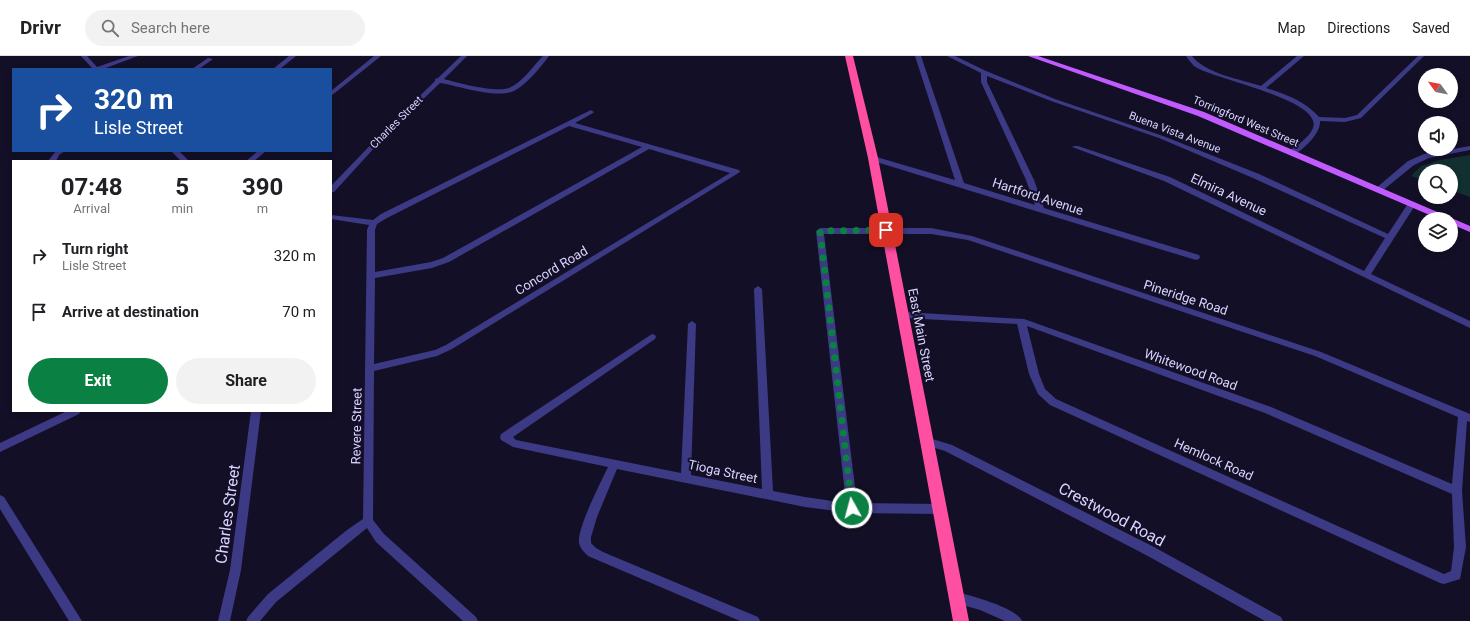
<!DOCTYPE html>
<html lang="en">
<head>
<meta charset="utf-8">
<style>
	:root { --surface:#fff; --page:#f2f2f2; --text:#202124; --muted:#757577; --line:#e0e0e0; --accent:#0b8043 }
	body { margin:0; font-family:Roboto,sans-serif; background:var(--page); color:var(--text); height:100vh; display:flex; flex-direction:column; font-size:15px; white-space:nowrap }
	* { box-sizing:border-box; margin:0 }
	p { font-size:13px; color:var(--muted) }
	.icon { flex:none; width:22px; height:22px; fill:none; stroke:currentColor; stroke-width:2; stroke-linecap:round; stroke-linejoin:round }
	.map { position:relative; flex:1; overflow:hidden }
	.drawer { position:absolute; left:12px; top:104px; width:320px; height:252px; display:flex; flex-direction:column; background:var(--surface); border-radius:0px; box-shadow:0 2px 6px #0003 }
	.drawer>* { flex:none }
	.banner { position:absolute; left:12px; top:12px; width:320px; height:84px; border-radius:0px; box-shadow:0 2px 6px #0003; background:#1a4fa0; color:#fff; overflow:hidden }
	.needle { width:26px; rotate:303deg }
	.tools { position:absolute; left:1418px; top:12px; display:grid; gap:8px }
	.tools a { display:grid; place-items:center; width:40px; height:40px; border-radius:50%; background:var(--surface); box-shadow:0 2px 6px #0003; font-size:20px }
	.pin { position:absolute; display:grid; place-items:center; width:34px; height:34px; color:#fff; margin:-17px; border-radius:8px; box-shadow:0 2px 6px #0006 }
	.me { position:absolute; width:44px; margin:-22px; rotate:353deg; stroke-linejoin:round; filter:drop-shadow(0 0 3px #0008) }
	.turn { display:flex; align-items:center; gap:14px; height:84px; padding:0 16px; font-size:18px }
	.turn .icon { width:52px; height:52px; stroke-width:2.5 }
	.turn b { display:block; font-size:28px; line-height:34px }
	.eta { display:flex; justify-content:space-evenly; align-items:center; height:68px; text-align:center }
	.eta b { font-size:24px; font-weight:700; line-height:28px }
	.cta { display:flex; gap:8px; margin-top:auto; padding:8px 16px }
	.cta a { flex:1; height:46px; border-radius:24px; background:var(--accent); color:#fff; font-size:16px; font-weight:700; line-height:46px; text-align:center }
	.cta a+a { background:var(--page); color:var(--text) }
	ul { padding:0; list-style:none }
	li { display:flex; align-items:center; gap:12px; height:56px; padding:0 16px }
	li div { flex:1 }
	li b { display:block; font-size:15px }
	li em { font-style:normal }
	header { display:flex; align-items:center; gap:24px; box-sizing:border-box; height:56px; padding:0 20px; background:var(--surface); border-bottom:1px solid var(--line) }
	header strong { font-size:19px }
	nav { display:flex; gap:22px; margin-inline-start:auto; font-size:14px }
	.search { width:280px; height:36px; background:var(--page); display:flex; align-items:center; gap:10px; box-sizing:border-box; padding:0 14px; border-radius:22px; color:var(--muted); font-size:15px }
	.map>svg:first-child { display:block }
</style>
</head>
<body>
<header>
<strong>Drivr</strong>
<div class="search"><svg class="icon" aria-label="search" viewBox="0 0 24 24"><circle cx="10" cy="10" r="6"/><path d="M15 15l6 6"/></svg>Search here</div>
<nav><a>Map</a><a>Directions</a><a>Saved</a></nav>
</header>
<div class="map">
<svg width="1470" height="565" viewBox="0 0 1470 565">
	<rect width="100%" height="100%" fill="#130f26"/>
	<path fill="#12302f" d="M1470 99V141L1451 134V115H1425V125L1411 120 1421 110 1440 104Z"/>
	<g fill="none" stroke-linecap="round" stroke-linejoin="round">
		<g fill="#3d3a85" fill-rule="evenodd">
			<path d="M81 0H87L97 11 129 0H138L103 13H93Z"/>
			<path d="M289 0H296L280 13H273Z"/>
			<path d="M374 0H381L331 40V35Z"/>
			<path d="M461 0H467L444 23C458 27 496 37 509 32 522 27 533 10 543 0H549C540 12 527 28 514 35 496 43 459 30 440 27L387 78 334 136H331V130L383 76 435 25V23L438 22Z"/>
			<path d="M915 0H921L964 127 1035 149 1026 124 981 26V17L947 0H955L986 15 1055 43 1163 80 1259 118 1388 178 1409 146H1415L1416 148 1371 218 1470 265V272L1164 125 1072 91 1074 90H1078L1170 121 1364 215 1385 182 1253 122 1159 82 1051 45 987 20V26L1034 124 1044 152 1199 199 1200 201 1199 203 1196 204 1153 191 870 104 869 102 873 100 955 124Z"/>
			<path d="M1186 0H1192C1206 18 1240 23 1261 30L1297 0H1304L1266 32C1286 38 1305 45 1319 61L1345 62 1357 59 1418 0H1424L1361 62 1345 66 1320 65C1321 77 1303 95 1292 99L1288 97 1289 95C1297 89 1309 82 1313 72 1323 43 1211 23 1194 10 1191 7 1188 3 1186 0Z"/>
			<path d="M208 2 213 3 199 13H192Z"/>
			<path d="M591 54 594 56 593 57 575 67 739 114 740 116 452 293 437 300 374 315 373 464 384 478 476 561 478 565H463L376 486 367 472 276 546 260 565H246L248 561 268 538 347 474 363 463 367 174 369 169 331 163V159L373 164 381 158ZM569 70 642 91 443 202 431 206 375 216V174L377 168 387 162ZM649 93 730 117 446 289 435 294 374 308 375 222 432 212 449 206Z"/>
			<path d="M1470 90V94L1429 102 1414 109 1382 135H1376L1375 133 1408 105 1424 98Z"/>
			<path d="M56 95H65L59 99 56 105H48Z"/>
			<path d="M171 95H179L189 105H181Z"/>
			<path d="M258 95H266L254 105H246Z"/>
			<path d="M820 172H931L972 180 1321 296 1470 358V366L1467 365 1462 435 1466 491 1460 523 1444 528 1440 527 1050 349 1038 338 1029 318 1017 268 904 262 900 259 904 256 1024 263 1271 351 1452 428 1458 361 1315 300 968 184 931 178H824L857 447 940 448 944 450 945 453 944 456 940 458 852 457 805 451 617 413 597 461 591 481V487L596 492 603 496 758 561 760 565H740L588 500C584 496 580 492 579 487 577 472 601 426 608 411L513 391 501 384 500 381 501 378 652 278 655 279 656 281 655 283 513 381 516 384 681 417 688 268 692 265 696 268 691 419 762 433 754 233 758 230 762 233 773 435 805 441 846 447 816 175ZM1027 270 1265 357 1452 438 1454 491 1451 515 1444 518 1056 343 1045 333 1039 318Z"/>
			<path d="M67 355H81L79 358 0 396V387Z"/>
			<path d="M251 355H261L241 514 230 565H218L230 514Z"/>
			<path d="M929 382 952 389 1154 491 1281 561 1283 565H1265L1146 499 945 395 925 389 924 386 925 383Z"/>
			<path d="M0 439 4 441 82 565H69L0 453Z"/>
			<path d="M956 536C970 539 1017 552 1022 565H1005L980 554 952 546 950 542 952 538Z"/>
		</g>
		<path fill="#c25bff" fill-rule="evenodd" d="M1028 0H1038L1204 56 1470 170V176L1451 168V163H1439L1198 60Z"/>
		<path fill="#ff4fa3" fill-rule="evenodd" d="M845 0H853L878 102 969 565H953L868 102Z"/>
	</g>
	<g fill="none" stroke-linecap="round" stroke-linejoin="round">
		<path stroke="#0b8043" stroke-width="7" stroke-dasharray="0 12.6" d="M852 452 820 175 886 174"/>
	</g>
	<g text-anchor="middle" stroke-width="4" stroke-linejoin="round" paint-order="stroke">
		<g font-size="11" fill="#d9d4ff" stroke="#130f26">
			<text transform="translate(1246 65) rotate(23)" y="4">Torringford West Street</text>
			<text transform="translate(396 66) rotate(-45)" y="4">Charles Street</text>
			<text transform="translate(1175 76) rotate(21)" y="4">Buena Vista Avenue</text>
		</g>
		<g font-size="13" fill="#d9d4ff" stroke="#130f26">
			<text transform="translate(1229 138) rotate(25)" y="5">Elmira Avenue</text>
			<text transform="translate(1038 140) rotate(18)" y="5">Hartford Avenue</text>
			<text transform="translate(551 214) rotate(-31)" y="5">Concord Road</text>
			<text transform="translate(1186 241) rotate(18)" y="5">Pineridge Road</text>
			<text transform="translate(922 279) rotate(79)" y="5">East Main Street</text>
			<text transform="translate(1191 313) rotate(20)" y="5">Whitewood Road</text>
			<text transform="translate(356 370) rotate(-89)" y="5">Revere Street</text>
			<text transform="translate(1214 403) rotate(24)" y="5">Hemlock Road</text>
			<text transform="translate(723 415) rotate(12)" y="5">Tioga Street</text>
		</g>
		<g font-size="16" fill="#d9d4ff" stroke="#130f26">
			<text transform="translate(227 458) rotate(-82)" y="6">Charles Street</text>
			<text transform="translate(1112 458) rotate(28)" y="6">Crestwood Road</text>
		</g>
	</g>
</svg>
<div class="tools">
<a><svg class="needle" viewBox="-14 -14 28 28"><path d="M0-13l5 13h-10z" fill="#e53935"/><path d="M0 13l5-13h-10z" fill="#757577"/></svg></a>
<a><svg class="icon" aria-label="sound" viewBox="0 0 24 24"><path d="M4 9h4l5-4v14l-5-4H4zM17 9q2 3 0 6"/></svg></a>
<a><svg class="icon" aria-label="search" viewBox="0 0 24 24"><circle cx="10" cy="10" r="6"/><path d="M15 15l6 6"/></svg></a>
<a><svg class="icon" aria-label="layers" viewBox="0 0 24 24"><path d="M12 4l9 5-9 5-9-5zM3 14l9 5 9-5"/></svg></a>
</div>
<div class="pin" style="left:886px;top:174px;background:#d93025"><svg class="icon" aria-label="arrive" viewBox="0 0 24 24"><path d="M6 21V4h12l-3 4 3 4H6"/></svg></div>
<svg class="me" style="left:852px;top:452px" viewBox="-20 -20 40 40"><circle r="17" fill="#0b8043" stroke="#fff" stroke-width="3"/><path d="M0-11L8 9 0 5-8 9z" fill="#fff"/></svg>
<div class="banner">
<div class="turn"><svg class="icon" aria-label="right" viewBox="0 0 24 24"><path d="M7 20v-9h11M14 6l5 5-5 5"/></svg><div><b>320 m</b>Lisle Street</div></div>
</div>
<section class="drawer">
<div class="eta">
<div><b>07:48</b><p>Arrival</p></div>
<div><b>5</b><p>min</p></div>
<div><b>390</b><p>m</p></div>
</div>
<ul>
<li><svg class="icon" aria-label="right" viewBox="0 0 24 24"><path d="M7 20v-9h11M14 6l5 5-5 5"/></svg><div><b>Turn right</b><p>Lisle Street</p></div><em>320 m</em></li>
<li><svg class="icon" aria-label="arrive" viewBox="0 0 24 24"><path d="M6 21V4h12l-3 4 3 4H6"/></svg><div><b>Arrive at destination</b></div><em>70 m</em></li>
</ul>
<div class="cta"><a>Exit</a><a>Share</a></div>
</section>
</div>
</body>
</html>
